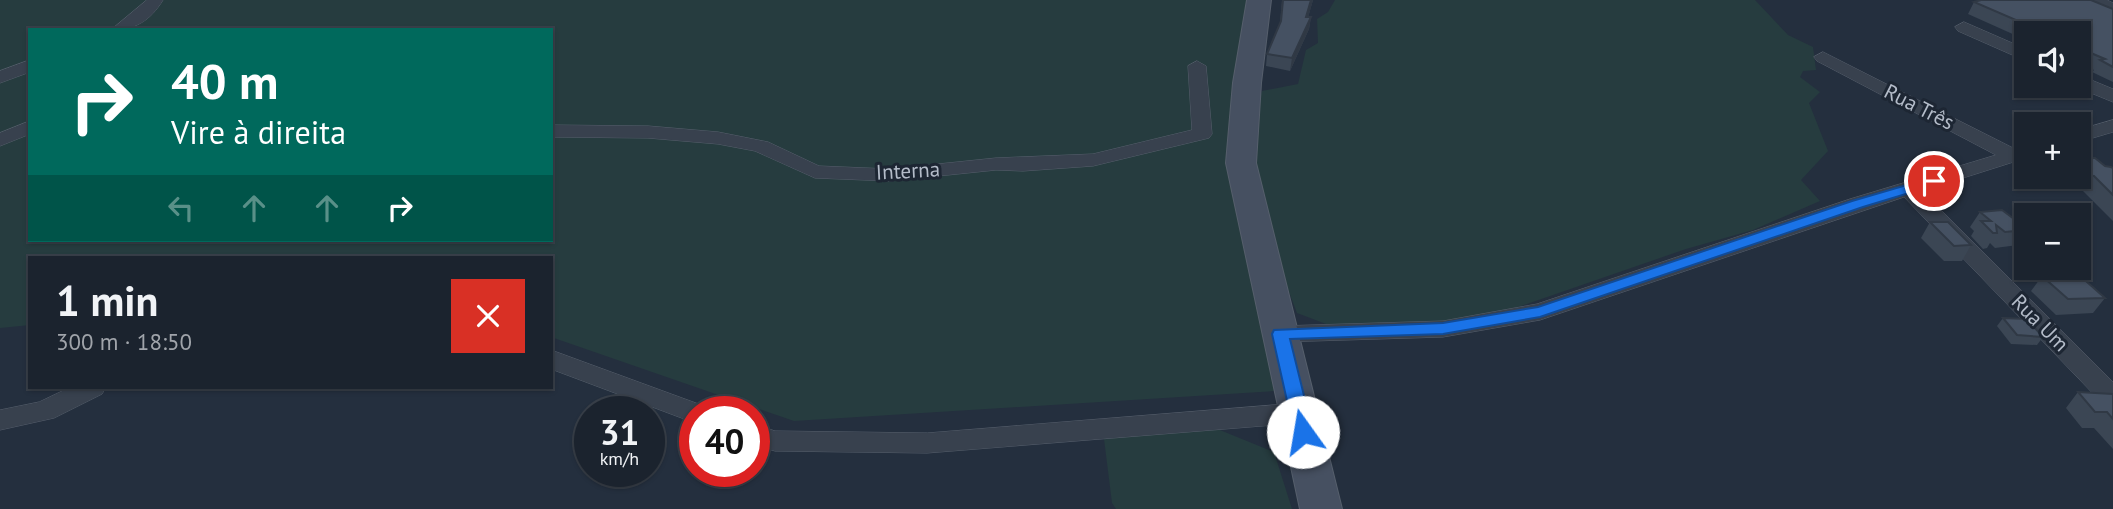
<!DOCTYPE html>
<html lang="pt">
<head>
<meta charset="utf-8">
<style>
	:root { --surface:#1b232e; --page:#282f3a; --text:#f1f3f6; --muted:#a0a4aa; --line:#39404a }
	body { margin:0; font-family:"PT Sans",sans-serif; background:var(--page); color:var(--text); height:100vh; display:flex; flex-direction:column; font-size:26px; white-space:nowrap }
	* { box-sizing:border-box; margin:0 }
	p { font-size:23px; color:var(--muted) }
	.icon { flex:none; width:38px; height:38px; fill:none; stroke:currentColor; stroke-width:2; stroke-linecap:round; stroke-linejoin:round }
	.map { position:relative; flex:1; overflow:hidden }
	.sheet { position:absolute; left:28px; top:256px; width:525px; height:133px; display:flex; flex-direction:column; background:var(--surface); border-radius:0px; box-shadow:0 2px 5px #0004,0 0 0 2px var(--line) }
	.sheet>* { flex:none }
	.guide { position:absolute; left:28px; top:28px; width:525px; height:214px; border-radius:0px; box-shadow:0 2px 5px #0004,0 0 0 2px var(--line); background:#00695c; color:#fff; overflow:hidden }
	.tools { position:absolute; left:2014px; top:21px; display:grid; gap:14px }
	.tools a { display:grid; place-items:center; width:77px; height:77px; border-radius:0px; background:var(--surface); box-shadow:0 2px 5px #0004,0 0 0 2px var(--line); font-size:35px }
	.speed { position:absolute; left:574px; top:396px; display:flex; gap:14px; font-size:35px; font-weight:700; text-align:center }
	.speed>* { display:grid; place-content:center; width:91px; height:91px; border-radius:50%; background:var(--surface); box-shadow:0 2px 5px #0004,0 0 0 2px var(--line); line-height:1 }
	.speed small { font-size:18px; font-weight:400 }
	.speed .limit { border:10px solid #d22; background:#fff; color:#111 }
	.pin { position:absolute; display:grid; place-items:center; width:60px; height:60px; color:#fff; margin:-30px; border:4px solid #fff; border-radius:50%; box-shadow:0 2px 7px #0007 }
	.me { position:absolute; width:77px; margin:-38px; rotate:347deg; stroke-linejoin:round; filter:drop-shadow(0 0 5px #0008) }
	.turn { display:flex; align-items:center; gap:24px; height:147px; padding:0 28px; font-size:32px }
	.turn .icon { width:91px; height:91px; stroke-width:2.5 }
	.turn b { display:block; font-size:49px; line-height:60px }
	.lanes { display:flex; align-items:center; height:66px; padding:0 28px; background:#0003; justify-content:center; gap:35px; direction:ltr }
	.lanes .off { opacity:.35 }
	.round { display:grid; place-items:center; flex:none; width:74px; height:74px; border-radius:0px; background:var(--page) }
	.head { display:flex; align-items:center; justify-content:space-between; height:119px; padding:0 28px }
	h1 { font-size:42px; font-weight:800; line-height:52px }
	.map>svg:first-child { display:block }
</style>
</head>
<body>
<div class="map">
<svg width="2113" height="509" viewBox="0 0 2113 509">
	<rect width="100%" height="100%" fill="#242f3e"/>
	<g fill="#263c3f" fill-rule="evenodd">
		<path d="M0 0H1258L1235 161 1274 391 794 421 551 337V257H30V325L0 328ZM30 30H551V240H30Z"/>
		<path d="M1335 0H1755L1788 35 1813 47 1816 70 1803 71 1800 77 1820 92 1809 103 1828 151 1801 180 1820 201 1753 230 1686 249 1498 314 1401 328 1334 327 1297 313C1271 244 1237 164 1262 91L1298 84 1306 50 1318 43 1317 19 1328 12Z"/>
		<path d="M1215 428 1274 452 1292 509H1116L1112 503 1104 439Z"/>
	</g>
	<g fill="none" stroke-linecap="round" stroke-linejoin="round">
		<defs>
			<g id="street">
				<path d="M147 0H163C150 21 135 30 111 30Z"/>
				<path d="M2085 0H2107L2113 3V14Z"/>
				<path d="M1964 22 2026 49V61L1958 31 1955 27Z"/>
				<path d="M1823 52 2015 149 2026 146V158L1922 191 2113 382V408L2104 405 1904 197 1540 320 1443 337 1280 342 1271 340 1268 334 1271 328 1280 326 1443 321 1537 304 1850 199 1996 155 1817 61 1814 57Z"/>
				<path d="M30 60V72L0 83V71Z"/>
				<path d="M1197 61 1206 66 1212 134 1209 138 1093 166 1023 171 996 170 890 181 815 178 755 151 718 144 648 138 551 137V125L648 126 718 132 768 142 819 166 890 169 996 158 1093 154 1192 130 1188 66Z"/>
				<path d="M2079 75 2113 89V102L2074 86H2079Z"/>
				<path d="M2113 120V132L2079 142V130Z"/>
				<path d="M30 121V134L0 146V133Z"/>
				<path d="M551 350 704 406 707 411H695V423L551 369Z"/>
				<path d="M71 387H106L102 394 54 418 0 430V410L39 402Z"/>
				<path d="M1299 403 1308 406 1312 413 1308 420 1299 423 927 453 775 451 754 445V424L775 431 927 433Z"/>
			</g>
			<path id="secondary" d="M1247 0H1271L1261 83 1256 163 1342 509H1300L1226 163 1233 83Z"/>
		</defs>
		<use href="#street" stroke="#565f6c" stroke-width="1"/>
		<use href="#secondary" stroke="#565f6c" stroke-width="2"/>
		<use href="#street" fill="#38414e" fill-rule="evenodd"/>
		<use href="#secondary" fill="#465061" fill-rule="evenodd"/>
	</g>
	<g fill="#3b4654">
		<path d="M1282 0H1313L1308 17H1311L1309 29 1290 71 1266 66 1267 54 1280 24Z"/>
		<path d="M1974 2 2113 9V82L2092 72 2094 70 2079 63V33H2026V40L1968 14Z"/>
		<path d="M2079 158 2113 168V221L2083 191 2071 190 2056 177H2079Z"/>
		<path d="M1980 212 2026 228V233L2018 245 1995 248 1990 243 1987 248 1983 249 1971 236 1974 231 1970 227Z"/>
		<path d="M1930 222 1971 245 1962 261H1944L1921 238Z"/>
		<path d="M2042 276 2105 298 2093 313 2056 315 2031 291Z"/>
		<path d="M2003 318 2043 337 2037 345 2011 344 1997 326Z"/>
		<path d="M2078 392 2113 394V449L2094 428H2082L2066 408Z"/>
	</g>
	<g fill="#303945">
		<path d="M1311 0H1313L1305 29 1306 17Z"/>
		<path d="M1311 17 1309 29 1290 71 1292 58Z"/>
	</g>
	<g fill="#455162" stroke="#303945" stroke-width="2">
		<path d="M1283 0H1311L1306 17H1311L1292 58 1267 54 1281 21Z"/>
		<path d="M1981 0H2091L2113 9V67L2100 60 2105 59 2079 48V33H2046L1974 2Z"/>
		<path d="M2079 158H2095L2105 166 2111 167 2113 168V195L2094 176 2081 175 2079 173Z"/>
		<path d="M2002 210 2026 228V230L2005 232 1996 225 1997 233H1993L1981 221H1991L1980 212Z"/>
		<path d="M1930 222H1948L1971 245 1954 246Z"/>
		<path d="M2078 274 2105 298 2068 299 2042 276Z"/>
		<path d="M2003 318 2027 319 2043 337 2017 335Z"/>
		<path d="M2078 392 2113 394V419L2107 412H2095Z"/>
	</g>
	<path fill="#1a73e8" stroke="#114b97" stroke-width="2" d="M1934 177 1941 181 1939 184 1863 207 1540 317 1443 334 1290 339 1313 432 1310 437H1296L1294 432 1272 334 1274 330 1443 323 1538 307 1852 201Z"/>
	<g text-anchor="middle" stroke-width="6" stroke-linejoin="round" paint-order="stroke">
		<g font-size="21" fill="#b4bcc9" stroke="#1d2633">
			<text transform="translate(1919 107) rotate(27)" y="7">Rua Três</text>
			<text transform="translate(908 171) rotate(-3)" y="7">Interna</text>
			<text transform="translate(2040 323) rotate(45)" y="7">Rua Um</text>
		</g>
	</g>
</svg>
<div class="tools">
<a><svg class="icon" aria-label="sound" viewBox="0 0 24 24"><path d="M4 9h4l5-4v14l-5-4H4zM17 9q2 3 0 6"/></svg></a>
<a>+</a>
<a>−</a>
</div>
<div class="speed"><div>31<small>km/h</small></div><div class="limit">40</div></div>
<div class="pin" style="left:1934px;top:181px;background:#d93025"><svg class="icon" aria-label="arrive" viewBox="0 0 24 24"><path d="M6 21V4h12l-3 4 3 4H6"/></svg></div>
<svg class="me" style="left:1303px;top:432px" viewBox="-20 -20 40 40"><circle r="19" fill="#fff"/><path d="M0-13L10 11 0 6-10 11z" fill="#1a73e8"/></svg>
<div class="guide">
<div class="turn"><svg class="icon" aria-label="right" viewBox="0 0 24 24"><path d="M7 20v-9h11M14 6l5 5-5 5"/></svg><div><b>40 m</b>Vire à direita</div></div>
<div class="lanes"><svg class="icon off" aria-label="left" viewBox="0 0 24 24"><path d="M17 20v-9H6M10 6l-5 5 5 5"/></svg><svg class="icon off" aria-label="ahead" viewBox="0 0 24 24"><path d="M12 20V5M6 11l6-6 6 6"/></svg><svg class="icon off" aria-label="ahead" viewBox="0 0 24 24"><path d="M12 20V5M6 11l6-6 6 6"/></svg><svg class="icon" aria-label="right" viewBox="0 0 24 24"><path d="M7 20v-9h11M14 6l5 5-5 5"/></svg></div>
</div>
<section class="sheet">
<div class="head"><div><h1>1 min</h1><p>300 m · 18:50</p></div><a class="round" style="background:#d93025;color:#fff"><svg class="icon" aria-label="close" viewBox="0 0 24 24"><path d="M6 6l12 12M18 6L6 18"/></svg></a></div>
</section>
</div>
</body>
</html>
